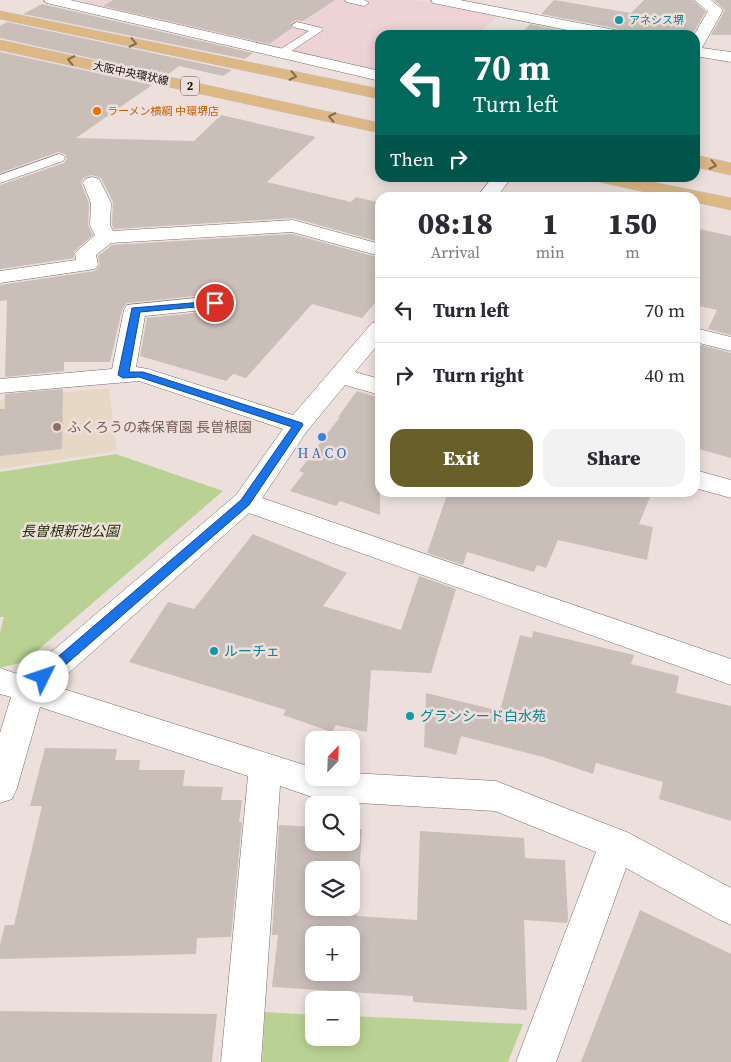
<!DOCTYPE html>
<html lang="en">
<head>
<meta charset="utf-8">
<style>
	:root { --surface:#fff; --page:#f2f2f3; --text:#2b2b33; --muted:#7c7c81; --line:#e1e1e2; --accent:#685f2b }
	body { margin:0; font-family:"Source Serif 4","Noto Sans JP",serif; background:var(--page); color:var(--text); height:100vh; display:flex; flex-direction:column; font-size:19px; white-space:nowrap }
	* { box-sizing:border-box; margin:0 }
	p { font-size:16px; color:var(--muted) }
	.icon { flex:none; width:28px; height:28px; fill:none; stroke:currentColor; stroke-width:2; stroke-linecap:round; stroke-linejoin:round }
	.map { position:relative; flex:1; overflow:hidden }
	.drawer { position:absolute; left:375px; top:192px; width:325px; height:305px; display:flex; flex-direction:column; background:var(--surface); border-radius:15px; box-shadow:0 2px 12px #0003 }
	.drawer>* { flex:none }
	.top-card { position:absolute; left:375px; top:30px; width:325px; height:152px; border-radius:15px; box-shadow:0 2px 12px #0003; background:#00695c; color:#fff; overflow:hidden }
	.needle { width:32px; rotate:23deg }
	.buttons { position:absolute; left:305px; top:731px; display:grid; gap:10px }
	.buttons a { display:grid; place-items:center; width:55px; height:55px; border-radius:10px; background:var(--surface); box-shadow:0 2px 12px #0003; font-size:25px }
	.pin { position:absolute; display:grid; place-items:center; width:42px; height:42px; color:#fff; margin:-21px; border:2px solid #fff; border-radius:50%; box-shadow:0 1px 5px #0007 }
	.me { position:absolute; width:55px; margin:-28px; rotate:49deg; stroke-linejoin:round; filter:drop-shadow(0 0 4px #0008) }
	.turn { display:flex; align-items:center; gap:18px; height:105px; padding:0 15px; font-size:22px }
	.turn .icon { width:65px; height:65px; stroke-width:2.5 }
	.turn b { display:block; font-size:35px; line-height:42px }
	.then { display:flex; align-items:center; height:48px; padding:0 15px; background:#0003; gap:10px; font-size:19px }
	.eta { display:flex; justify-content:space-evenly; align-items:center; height:85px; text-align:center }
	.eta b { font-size:30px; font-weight:800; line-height:35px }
	.cta { display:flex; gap:10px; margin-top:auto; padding:10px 15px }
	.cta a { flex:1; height:58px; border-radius:15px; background:var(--accent); color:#fff; font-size:20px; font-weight:800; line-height:58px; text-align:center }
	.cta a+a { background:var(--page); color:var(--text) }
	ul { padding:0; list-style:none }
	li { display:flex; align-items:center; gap:15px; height:65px; padding:0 15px; border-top:1px solid var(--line) }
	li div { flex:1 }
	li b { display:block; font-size:19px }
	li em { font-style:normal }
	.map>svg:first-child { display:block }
</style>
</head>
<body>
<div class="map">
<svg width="731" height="1062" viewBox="0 0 731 1062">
	<rect width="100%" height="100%" fill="#ede0dc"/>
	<path fill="#edd2d6" d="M84 0H417L498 16 476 35H380V74L85 4Z"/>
	<path fill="#e6d8c5" d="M109 388 117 451 0 469V402L5 398Z"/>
	<g fill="#b9d294">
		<path d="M116 454 223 491 24 662 0 668V633L4 617H0V472Z"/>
		<path d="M265 1012 314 1015V1038H351V1016L523 1024 508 1062H262Z"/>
	</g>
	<g fill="#cabeb9" fill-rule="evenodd">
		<path d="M113 0H335L303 21 296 20 291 23 292 28 269 44 103 6Z"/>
		<path d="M554 0 631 13 644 0H692L706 11 692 35H625L615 28 541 14Z"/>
		<path d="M714 0H731V35H711L725 10Z"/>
		<path d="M42 4 46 5 253 53 245 59 23 14Z"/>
		<path d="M7 22 232 70 223 76 179 66 167 75 0 38V26Z"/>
		<path d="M530 24 582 35H520Z"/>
		<path d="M0 52 152 85 76 138 194 141 221 115 316 137 267 182 351 202 356 197 380 203V242L293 218 114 229 112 225 113 202 101 178 91 175 83 178 81 184 89 203 88 225 93 235 74 252V258L0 269V185L64 163 67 159 65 154 58 152 0 173Z"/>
		<path d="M695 228 731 236V335L708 329 717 310 695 305Z"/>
		<path d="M292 234 380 258V297L362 318 312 304 246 378 233 374 226 381 140 356 147 318 223 310 228 304 225 297 215 294 127 303 122 310 110 362H64V371L5 377 7 300 0 301V285L95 271 100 265 98 256 112 245Z"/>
		<path d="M701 345 731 353V458L695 448V358Z"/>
		<path d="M63 389 62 449 0 456V409H5V394Z"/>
		<path d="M357 391 380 398V515L340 501 336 506 290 491 304 473 299 471 340 417H338Z"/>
		<path d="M448 492H652L639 524 653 527 647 560 558 540 546 568 537 565 534 572 467 552 463 565 427 553Z"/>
		<path d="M253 534 347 573 323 606 401 630 419 576 456 589 431 673 371 670 367 732 336 725 332 732 283 715 286 710 129 662 168 602 194 609Z"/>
		<path d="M533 631 634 655 631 664 679 676 676 693 731 706V821L659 799 663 782 596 763 593 774 543 757 461 736 456 755 424 747 426 693 500 711 520 635 532 638Z"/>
		<path d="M45 748 117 749 115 760H140L139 770H185L183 786 223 787 221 800H242L239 822H242L231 937 197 938 196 954 0 959V945L5 925H14L42 806H30Z"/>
		<path d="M279 825 314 827V842H351V829H362L357 916 417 920 420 831 524 838 525 858 565 860 568 919 567 923 524 920 527 1010 413 1002V996L272 987 278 935H272ZM314 870H351V908H314ZM314 935H351V972H314Z"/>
		<path d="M640 910 731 954V1062H581Z"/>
		<path d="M0 1011 217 1014 212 1062H0Z"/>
	</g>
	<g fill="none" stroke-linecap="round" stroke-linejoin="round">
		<defs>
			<g id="service">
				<path d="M345 0H364L369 3 364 6 347 2Z"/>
				<path d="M297 22 322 28 323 30 284 56H276L275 54 276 52 309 31 293 27 292 25Z"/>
				<path d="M59 154 63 155 65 158 63 161 0 183V175Z"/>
			</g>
			<g id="minor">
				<path d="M44 0H70L380 71V81L51 4 46 3Z"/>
				<path d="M431 0H460L615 30 620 32 623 35H592L438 4 433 3Z"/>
				<path d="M694 0H711L723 10 702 48 731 52V62L695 56 694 35 708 11Z"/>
				<path d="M92 177 99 179 111 203 110 225 113 231 293 220 380 244V256L292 232 111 243 96 255 98 265 95 269 0 283V271L76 260 75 253 95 235 90 225 91 203 83 183 85 179Z"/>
				<path d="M492 178H511L496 198H476Z"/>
				<path d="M215 296 223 298 226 303 223 308 145 316 136 367 148 369 293 415 372 323 380 321V342L355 372 380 379V395L345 385 307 431 262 498 731 659V685L249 513 54 686 314 768V778H351V773L496 781 629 833 731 888V925L718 919 626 868 556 1062H516L596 852 495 811 324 801 280 786 261 1062H221L248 776 40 707 17 788 12 799 0 803V733L11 697 0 694V668L23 676 236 495 283 429 139 381 0 393V379L112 369 124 310 127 305Z"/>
				<path d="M695 328 731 337V351L695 342Z"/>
				<path d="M695 470 731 480V498L695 488Z"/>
			</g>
			<g id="primary">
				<path d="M0 11 380 89V99L0 19Z"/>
				<path d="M0 40 380 123V133L0 50Z"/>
				<path d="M695 155 731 163V175L695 167Z"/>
				<path d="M598 178H632L731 198V210L695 202V198H673L600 182Z"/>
			</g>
		</defs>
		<use href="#service" stroke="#776b67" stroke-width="1"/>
		<use href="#minor" stroke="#776b67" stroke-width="1"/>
		<use href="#primary" stroke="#c2c1c0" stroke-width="1"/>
		<use href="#service" fill="#fff" fill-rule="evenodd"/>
		<use href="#minor" fill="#fff" fill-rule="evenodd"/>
		<use href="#primary" fill="#ddb784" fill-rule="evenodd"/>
	</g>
	<defs><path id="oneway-chevron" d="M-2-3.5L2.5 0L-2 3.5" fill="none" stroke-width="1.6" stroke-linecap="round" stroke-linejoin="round" transform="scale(1.25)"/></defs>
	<g stroke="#826b4e">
		<use href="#oneway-chevron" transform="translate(133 43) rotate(12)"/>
		<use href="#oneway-chevron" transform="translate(71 60) rotate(-168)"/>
		<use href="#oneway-chevron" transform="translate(293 76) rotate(12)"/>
		<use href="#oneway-chevron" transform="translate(332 117) rotate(-168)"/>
		<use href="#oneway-chevron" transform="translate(713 165) rotate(12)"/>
	</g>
	<path fill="#1a73e8" stroke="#114b97" d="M215 301H218V305L140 312 129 372H143L302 423 303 425 249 505 48 680 43 682 39 680 37 677 39 673 241 500 292 427 139 377 123 378 118 375 132 308Z"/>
	<g fill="#0f9aa8" stroke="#ede0dc" stroke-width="2">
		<circle cx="619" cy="20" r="5"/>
		<circle cx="214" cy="651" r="5"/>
		<circle cx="410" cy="716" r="5"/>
	</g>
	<circle fill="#e8710a" stroke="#ede0dc" stroke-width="2" cx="97" cy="111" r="5"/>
	<circle fill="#8d6e63" stroke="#ede0dc" stroke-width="2" cx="57" cy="427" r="5"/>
	<circle fill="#3f7fe0" stroke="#ede0dc" stroke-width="2" cx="322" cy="437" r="5"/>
	<g text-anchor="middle" stroke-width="5" stroke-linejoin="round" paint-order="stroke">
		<g font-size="11" fill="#0d838f" stroke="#ede0dc" text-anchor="start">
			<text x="629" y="24">アネシス堺</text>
		</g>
		<g font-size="11" fill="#130f0d" stroke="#ede0dc">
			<text transform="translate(131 73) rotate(12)" y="4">大阪中央環状線</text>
		</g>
		<g font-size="11" fill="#c56008" stroke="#ede0dc" text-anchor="start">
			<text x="107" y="115">ラーメン横綱 中環堺店</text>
		</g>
		<rect fill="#ede0dc" stroke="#544e4b" stroke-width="1" x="181" y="76.5" width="18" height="19" rx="4"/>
		<g font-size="12" font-weight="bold" fill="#130f0d">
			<text x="190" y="90">2</text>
		</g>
		<g font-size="14" fill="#785e54" stroke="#ede0dc" text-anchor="start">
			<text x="67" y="432">ふくろうの森保育園 長曽根園</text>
		</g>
		<g font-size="14" fill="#366cbe" stroke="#ede0dc">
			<text x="322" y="458">H A C O</text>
		</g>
		<g font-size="14" font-style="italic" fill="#212f02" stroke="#ede0dc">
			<text x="70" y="536">長曽根新池公園</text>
		</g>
		<g font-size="14" fill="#0d838f" stroke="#ede0dc" text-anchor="start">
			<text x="224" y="656">ルーチェ</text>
			<text x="420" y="721">グランシード白水苑</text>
		</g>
	</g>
</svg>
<div class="buttons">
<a><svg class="needle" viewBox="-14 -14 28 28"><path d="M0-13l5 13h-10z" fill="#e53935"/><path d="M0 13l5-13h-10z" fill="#7c7c81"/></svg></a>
<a><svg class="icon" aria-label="search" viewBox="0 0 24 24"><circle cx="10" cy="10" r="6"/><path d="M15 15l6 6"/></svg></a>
<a><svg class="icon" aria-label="layers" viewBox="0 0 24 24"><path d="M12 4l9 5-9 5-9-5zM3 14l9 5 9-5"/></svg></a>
<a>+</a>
<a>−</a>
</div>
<div class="pin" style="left:215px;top:303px;background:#d93025"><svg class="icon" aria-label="arrive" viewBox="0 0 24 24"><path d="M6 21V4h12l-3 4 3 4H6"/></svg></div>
<svg class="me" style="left:43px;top:677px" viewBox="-20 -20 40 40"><circle r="19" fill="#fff"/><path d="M0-13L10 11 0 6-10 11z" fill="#1a73e8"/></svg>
<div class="top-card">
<div class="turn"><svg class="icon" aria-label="left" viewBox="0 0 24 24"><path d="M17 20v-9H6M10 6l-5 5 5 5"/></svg><div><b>70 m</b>Turn left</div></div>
<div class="then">Then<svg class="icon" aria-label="right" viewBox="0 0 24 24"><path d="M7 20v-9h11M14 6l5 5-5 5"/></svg></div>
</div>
<section class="drawer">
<div class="eta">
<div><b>08:18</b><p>Arrival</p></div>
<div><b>1</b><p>min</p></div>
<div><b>150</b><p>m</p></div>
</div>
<ul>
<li><svg class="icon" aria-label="left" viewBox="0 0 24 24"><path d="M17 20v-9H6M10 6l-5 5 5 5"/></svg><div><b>Turn left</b></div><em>70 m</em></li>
<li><svg class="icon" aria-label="right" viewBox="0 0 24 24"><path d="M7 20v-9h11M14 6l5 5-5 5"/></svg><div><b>Turn right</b></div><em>40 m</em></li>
</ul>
<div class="cta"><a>Exit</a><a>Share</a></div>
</section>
</div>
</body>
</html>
